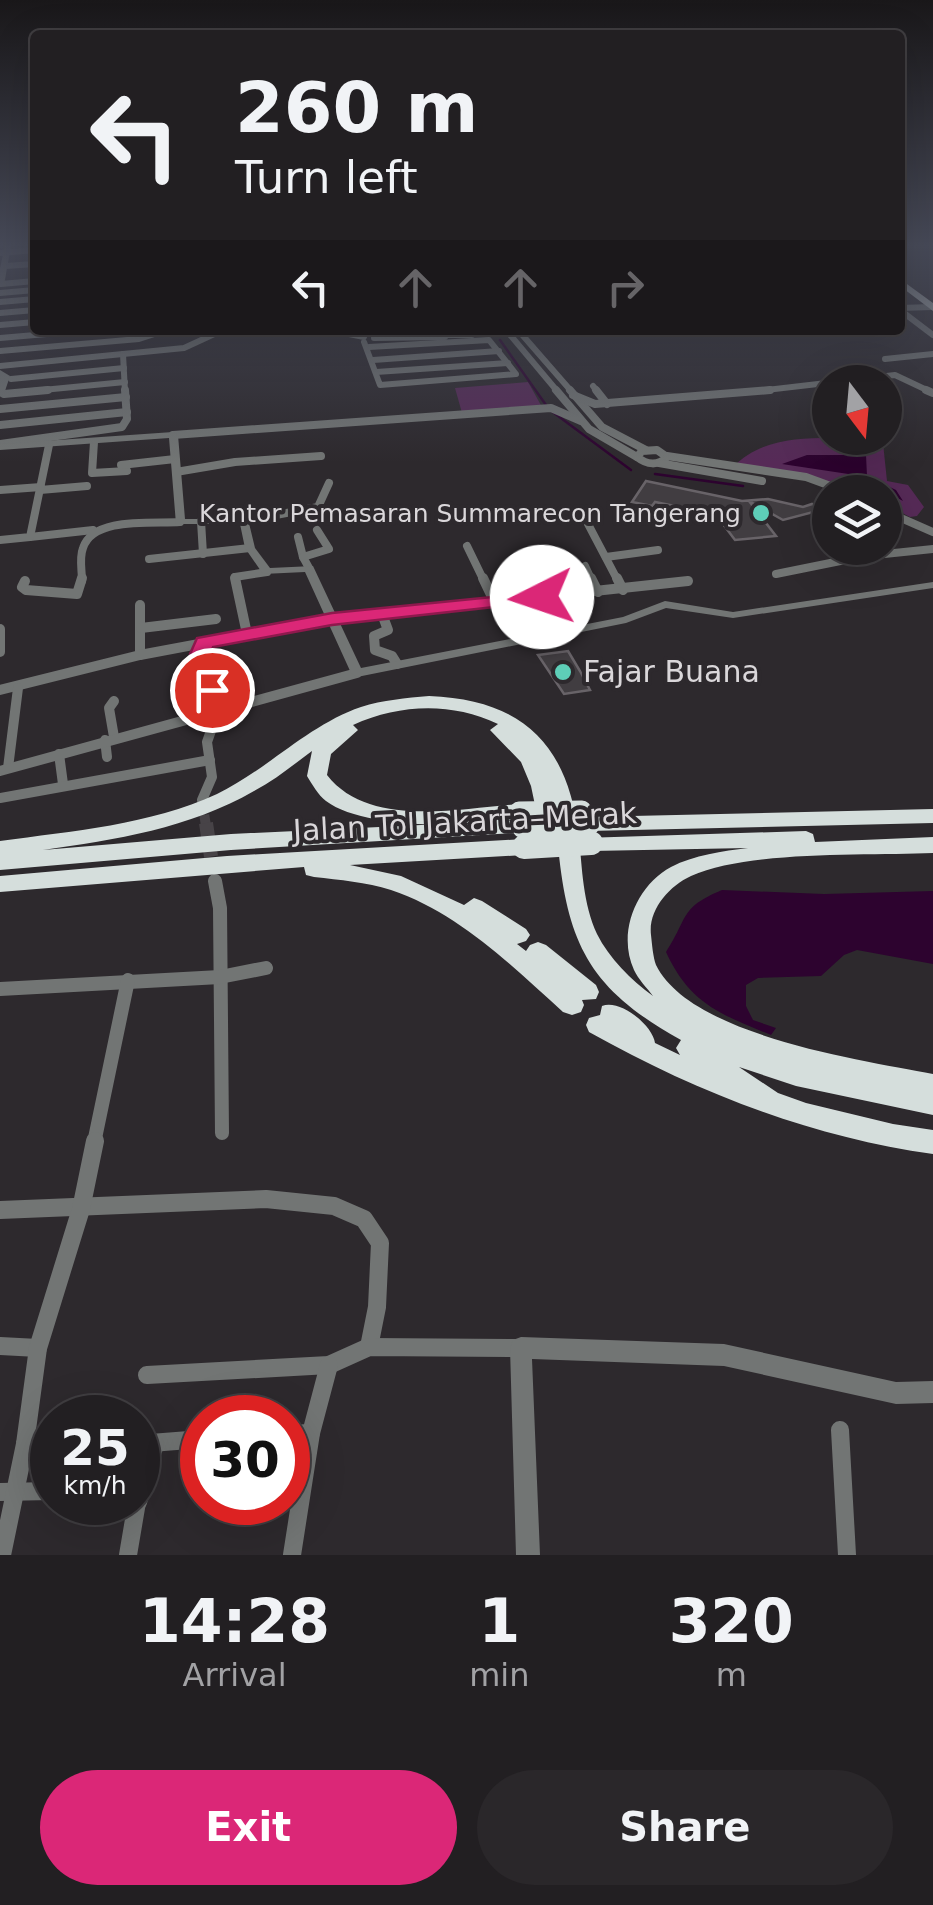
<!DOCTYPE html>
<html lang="en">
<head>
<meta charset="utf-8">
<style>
	:root { --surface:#221f22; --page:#2a272a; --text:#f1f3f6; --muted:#a2a2a5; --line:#3f3d40; --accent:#db2777 }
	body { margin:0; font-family:"DejaVu Sans",sans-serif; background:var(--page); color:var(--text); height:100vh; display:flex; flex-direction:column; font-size:38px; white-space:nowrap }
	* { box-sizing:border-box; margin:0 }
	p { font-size:32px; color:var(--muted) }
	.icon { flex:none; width:55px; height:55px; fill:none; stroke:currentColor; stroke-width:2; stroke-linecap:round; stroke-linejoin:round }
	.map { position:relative; height:1555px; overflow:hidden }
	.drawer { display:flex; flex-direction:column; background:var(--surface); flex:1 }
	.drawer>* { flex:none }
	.guide { position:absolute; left:30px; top:30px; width:875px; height:305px; border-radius:10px; box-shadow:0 10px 40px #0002,0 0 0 2px var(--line); background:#221f22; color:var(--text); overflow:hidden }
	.needle { width:65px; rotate:164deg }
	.controls { position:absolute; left:812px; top:365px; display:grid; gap:20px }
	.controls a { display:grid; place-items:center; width:90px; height:90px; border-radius:50%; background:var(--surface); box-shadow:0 10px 40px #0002,0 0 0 2px var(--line); font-size:50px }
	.speed { position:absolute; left:30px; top:1395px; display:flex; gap:20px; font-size:50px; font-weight:700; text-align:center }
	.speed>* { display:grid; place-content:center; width:130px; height:130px; border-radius:50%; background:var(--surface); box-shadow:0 10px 40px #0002,0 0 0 2px var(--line); line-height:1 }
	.speed small { font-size:25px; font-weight:400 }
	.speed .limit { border:15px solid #d22; background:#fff; color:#111 }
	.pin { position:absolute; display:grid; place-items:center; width:85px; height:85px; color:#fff; margin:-42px; border:5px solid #fff; border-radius:50%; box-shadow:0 2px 10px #0007 }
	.me { position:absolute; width:110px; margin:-55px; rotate:266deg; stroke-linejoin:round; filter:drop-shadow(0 0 8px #0008) }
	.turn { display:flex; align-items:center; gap:35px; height:210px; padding:0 40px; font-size:45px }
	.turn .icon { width:130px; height:130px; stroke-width:2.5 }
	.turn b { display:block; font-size:70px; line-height:85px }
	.lanes { display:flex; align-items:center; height:95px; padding:0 40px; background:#0003; justify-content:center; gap:50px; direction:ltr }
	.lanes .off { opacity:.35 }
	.eta { display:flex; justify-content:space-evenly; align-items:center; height:170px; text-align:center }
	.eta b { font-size:60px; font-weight:700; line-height:70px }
	.button { display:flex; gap:20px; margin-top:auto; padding:20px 40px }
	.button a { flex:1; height:115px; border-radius:60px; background:var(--accent); color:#fff; font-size:40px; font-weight:700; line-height:115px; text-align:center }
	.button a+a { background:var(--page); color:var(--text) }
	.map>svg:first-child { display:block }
</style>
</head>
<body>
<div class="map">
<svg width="933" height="1555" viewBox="0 0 933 1555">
	<rect width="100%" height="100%" fill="#2d292d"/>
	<g fill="#562a57">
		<path d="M528 382 542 407 462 413 455 388Z"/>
		<path d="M863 438 883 443 887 481 908 485 924 507 917 516 910 517 885 504V492H860L833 483 733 467C767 432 817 439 863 438Z"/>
	</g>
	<g fill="#2d032f">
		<path d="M807 455H866L867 476 896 490 903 501 855 475 782 464Z"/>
		<path d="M722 890 824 894 933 891V964L857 950 844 955 821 976 758 978 746 985V1006L753 1020 776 1028 771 1035C720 1014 690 1004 666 952 689 917 679 908 722 890Z"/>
	</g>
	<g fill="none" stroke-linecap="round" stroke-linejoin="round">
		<g stroke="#2d032f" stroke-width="2.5">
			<path d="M500 340 546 405"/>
			<path d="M550 410 631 470"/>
			<path d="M655 474 743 486"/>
		</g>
	</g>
	<g fill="#413d41" stroke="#686368" stroke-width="2.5">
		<path d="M646 481 742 501 768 499 803 507 812 504 821 510 783 520 749 501 776 536 735 540 720 520 722 516 655 502 652 506 632 502Z"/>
		<path d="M568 651 580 671 590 690 564 694 538 655Z"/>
	</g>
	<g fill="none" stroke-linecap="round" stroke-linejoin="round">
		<path stroke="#474347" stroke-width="10" stroke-dasharray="10 5" stroke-linecap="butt" d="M202 800 206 826"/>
		<path stroke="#474347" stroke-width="14" stroke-dasharray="14 6" stroke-linecap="butt" d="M206 823 213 870"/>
		<g stroke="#727574" stroke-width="6">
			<path d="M0 253 35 250"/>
			<path d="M5 266 35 264"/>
			<path d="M1 284 35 281"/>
			<path d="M0 293 35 290"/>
			<path d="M0 302 35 299"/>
			<path d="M900 308 932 307"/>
			<path d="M900 310 933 335"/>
			<path d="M0 313 35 310"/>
			<path d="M0 325 35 322"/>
			<path d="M506 330 558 392"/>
			<path d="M518 330 572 392"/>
			<path d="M334 331 364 337"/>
			<path d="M440 335H472"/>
			<path d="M0 338 93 330"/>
			<path d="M374 338 445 337"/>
			<path d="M364 342 380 385 516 374 489 340 369 347"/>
			<path d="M0 351 139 339 167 330"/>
			<path d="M885 359 933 354"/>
			<path d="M373 360 499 351"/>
			<path d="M0 366 123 354"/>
			<path d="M376 372 508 363"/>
			<path d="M11 379 124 368"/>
			<path d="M593 386 598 392"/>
			<path d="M22 392 125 382"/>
			<path d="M125 392 123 354 184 348 223 330"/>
			<path d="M749 392 895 375 931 392"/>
		</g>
		<g stroke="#727574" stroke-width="8">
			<path d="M556 390 589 429 637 457"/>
			<path d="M570 390 602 427 646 450"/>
			<path d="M596 390 607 404"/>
			<path d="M926 390 933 393"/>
			<path d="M4 394 48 390"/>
			<path d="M573 395 595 404 770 390"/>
			<path d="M0 409 126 397"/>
			<path d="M0 425 127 412"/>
			<path d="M173 435 551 408 581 421"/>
			<path d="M94 442 92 473 127 471"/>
			<path d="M0 444 122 427 127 419 125 390"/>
			<path d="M657 450 667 457C658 466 647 465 637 457L642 451Z"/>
			<path d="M667 456 806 477 847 492"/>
			<path d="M659 463 762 481"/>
			<path d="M121 465 175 459"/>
			<path d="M176 472 235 462 321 456"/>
			<path d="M0 490 41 487"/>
			<path d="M40 490 87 486"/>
			<path d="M885 511 933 532"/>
			<path d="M201 521 203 554"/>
			<path d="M244 521 318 507 329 483"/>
			<path d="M588 524 618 581"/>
			<path d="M30 537 93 530"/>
			<path d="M298 537 303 557"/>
			<path d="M0 540 30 537 49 445"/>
			<path d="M467 546 484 581"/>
			<path d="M606 557 658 550"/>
			<path d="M149 559 250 548"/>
			<path d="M585 566 592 581"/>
			<path d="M309 568 303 557 329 549 317 530"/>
			<path d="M776 574 865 556 933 549"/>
			<path d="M82 581C82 570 79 558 83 548 93 516 154 524 180 522"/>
			<path d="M236 581 235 577 267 572"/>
		</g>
		<g stroke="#727574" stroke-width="10">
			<path d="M235 578 247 634"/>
			<path d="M483 578 494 601"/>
			<path d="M591 578 598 592"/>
			<path d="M617 578 623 590"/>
			<path d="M25 581 22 587 26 590 77 594 82 578"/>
			<path d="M542 597 570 632"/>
			<path d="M140 605V655"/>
			<path d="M382 614 388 630 374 636 375 650 392 656 397 664"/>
			<path d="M141 628 216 619"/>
			<path d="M0 629V652"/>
			<path d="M0 690 140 655 332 619 688 581"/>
			<path d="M114 701 109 708 114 737"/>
			<path d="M105 740 107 757"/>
			<path d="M59 754 63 784"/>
			<path d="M8 768 18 688"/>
			<path d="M0 771 357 673"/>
			<path d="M0 798 210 760"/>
			<path d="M202 800 212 777 207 742 219 708 201 658 204 642"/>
		</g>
		<g stroke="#727574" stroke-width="14">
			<path d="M215 881 220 908 222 1133"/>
			<path d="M0 989 220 977 266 968"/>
			<path d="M94 1143 128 980"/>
		</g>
		<g stroke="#727574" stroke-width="18">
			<path d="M0 1210 266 1199 334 1206 364 1219 380 1243 377 1307 369 1347"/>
			<path d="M0 1346 38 1348"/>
			<path d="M147 1375 329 1365 369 1347 521 1348"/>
			<path d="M840 1430 847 1555"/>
			<path d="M288 1434 311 1433"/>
			<path d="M25 1444H52"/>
			<path d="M138 1444 202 1439"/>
			<path d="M0 1492 52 1491"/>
			<path d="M138 1502 155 1444"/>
			<path d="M2 1555 25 1444 38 1348 81 1209 95 1141"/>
			<path d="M128 1555 137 1502"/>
			<path d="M292 1555 311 1433 329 1365"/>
		</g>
		<g fill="#727574" fill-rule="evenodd">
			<path d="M5 246H11L4 285 0 287V268Z"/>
			<path d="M0 370 10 376 4 394 0 397Z"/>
			<path d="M173 432 178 435 185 519H248L255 548 270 568 313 566 361 668 623 617 665 601 733 612 933 582V588L733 618 666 608 626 623 357 677 351 673 305 572 263 574 245 548 240 524H176L169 438 0 450V444Z"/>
			<path d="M521 1337 724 1344 896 1382 933 1381V1403L896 1404 724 1366 532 1359 540 1555H516L510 1348 513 1340Z"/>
		</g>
		<path fill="#b9c0be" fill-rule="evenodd" d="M900 279 933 303V311L900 286Z"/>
		<g fill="#d5dedc" fill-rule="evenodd">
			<path d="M429 696C524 700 567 744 579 836 582 868 583 904 597 934 609 958 631 980 653 996 647 988 638 979 634 970 617 933 636 886 671 867 694 855 723 851 748 848L591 851 583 848 580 843 583 838 806 831 813 834 815 842 933 837V853C868 856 749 850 691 876 669 886 648 910 651 935 652 944 653 957 656 965 691 1036 862 1060 933 1074V1115L796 1086 739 1067 778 1093 806 1103 893 1124 933 1130V1154C811 1137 696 1092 589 1032L586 1025 589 1018 600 1015 602 1006C621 999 653 1026 655 1043L680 1055 676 1048 681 1040C585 987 566 939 557 835L544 834 540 829 531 786 521 762 490 730 498 724C451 702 400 704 353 725L358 730 331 754 327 775C369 829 460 808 519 804L526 806 529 811 526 816C481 829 364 830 326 801 318 795 312 784 307 776L312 751C293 765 275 780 254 791 190 828 115 840 43 850L231 834 524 820 531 822 534 827 531 832 231 850 0 870V841C72 831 150 825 217 794 267 770 308 725 361 707 383 700 406 698 429 696Z"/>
			<path d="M933 809V823L588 831 578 824 588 817Z"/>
			<path d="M524 839 532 842 535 847 532 852 524 855 350 865 401 876 464 905 474 898 482 901 526 929 530 935 526 941 517 944 526 951 530 945 538 942 546 945 596 985 599 992 596 999 582 1000 584 1005 581 1012 572 1015 563 1012C511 965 459 913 391 890 366 882 340 880 314 877L306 875 304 867 0 892V876L227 856Z"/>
		</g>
		<g stroke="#d5dedc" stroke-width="19">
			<path d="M519 811 582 810"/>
			<path d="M554 826 588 824"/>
		</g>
		<g stroke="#d5dedc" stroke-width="24">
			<path d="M524 827 588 824"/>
			<path d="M524 847 591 843"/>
		</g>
	</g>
	<linearGradient id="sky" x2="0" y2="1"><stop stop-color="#191719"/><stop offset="0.53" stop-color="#464957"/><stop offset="1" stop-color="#464957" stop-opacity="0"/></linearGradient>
	<rect width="933" height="463" fill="url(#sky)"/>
	<path fill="#db2777" stroke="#8e194d" stroke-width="2.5" d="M542 592 552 597 549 601 332 625 213 647 210 654 223 690 212 696 202 690 190 654 197 638 332 613Z"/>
	<g fill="#5eceb8" stroke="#2d292d" stroke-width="4">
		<circle cx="761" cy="513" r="10"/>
		<circle cx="563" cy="672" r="10"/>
	</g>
	<g text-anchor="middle" stroke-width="8" stroke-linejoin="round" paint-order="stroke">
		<g font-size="25" fill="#dad7da" stroke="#2d292d" text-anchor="end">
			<text x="741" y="522">Kantor Pemasaran Summarecon Tangerang</text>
		</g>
		<g font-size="30" fill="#dad7da" stroke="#2d292d" text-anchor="start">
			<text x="583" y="682">Fajar Buana</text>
		</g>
		<g font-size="30" fill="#dad7da" stroke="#2d292d">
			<text transform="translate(465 822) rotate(-3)" y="10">Jalan Tol Jakarta–Merak</text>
		</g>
	</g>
</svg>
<div class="controls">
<a><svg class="needle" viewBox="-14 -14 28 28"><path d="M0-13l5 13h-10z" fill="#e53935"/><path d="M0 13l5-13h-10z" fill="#a2a2a5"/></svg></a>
<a><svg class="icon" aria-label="layers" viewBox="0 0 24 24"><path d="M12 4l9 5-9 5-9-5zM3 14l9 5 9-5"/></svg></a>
</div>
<div class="speed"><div>25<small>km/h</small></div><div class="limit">30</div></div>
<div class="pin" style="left:212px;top:690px;background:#d93025"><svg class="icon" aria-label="arrive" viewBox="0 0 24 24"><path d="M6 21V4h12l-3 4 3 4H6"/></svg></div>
<svg class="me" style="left:542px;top:597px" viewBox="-20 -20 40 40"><circle r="19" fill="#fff"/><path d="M0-13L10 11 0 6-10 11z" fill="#db2777"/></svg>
<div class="guide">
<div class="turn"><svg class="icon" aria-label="left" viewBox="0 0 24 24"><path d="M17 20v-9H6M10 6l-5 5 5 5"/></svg><div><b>260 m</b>Turn left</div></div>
<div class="lanes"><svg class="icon" aria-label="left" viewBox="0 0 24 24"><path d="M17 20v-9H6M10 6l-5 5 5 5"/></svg><svg class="icon off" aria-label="ahead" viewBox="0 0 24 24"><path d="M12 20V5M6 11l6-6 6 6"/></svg><svg class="icon off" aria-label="ahead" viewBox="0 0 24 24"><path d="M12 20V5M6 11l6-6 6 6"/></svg><svg class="icon off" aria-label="right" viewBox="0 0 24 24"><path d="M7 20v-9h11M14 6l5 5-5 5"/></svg></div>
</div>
</div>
<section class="drawer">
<div class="eta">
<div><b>14:28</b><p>Arrival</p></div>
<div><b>1</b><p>min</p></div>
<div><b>320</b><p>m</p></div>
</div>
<div class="button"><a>Exit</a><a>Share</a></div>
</section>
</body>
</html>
